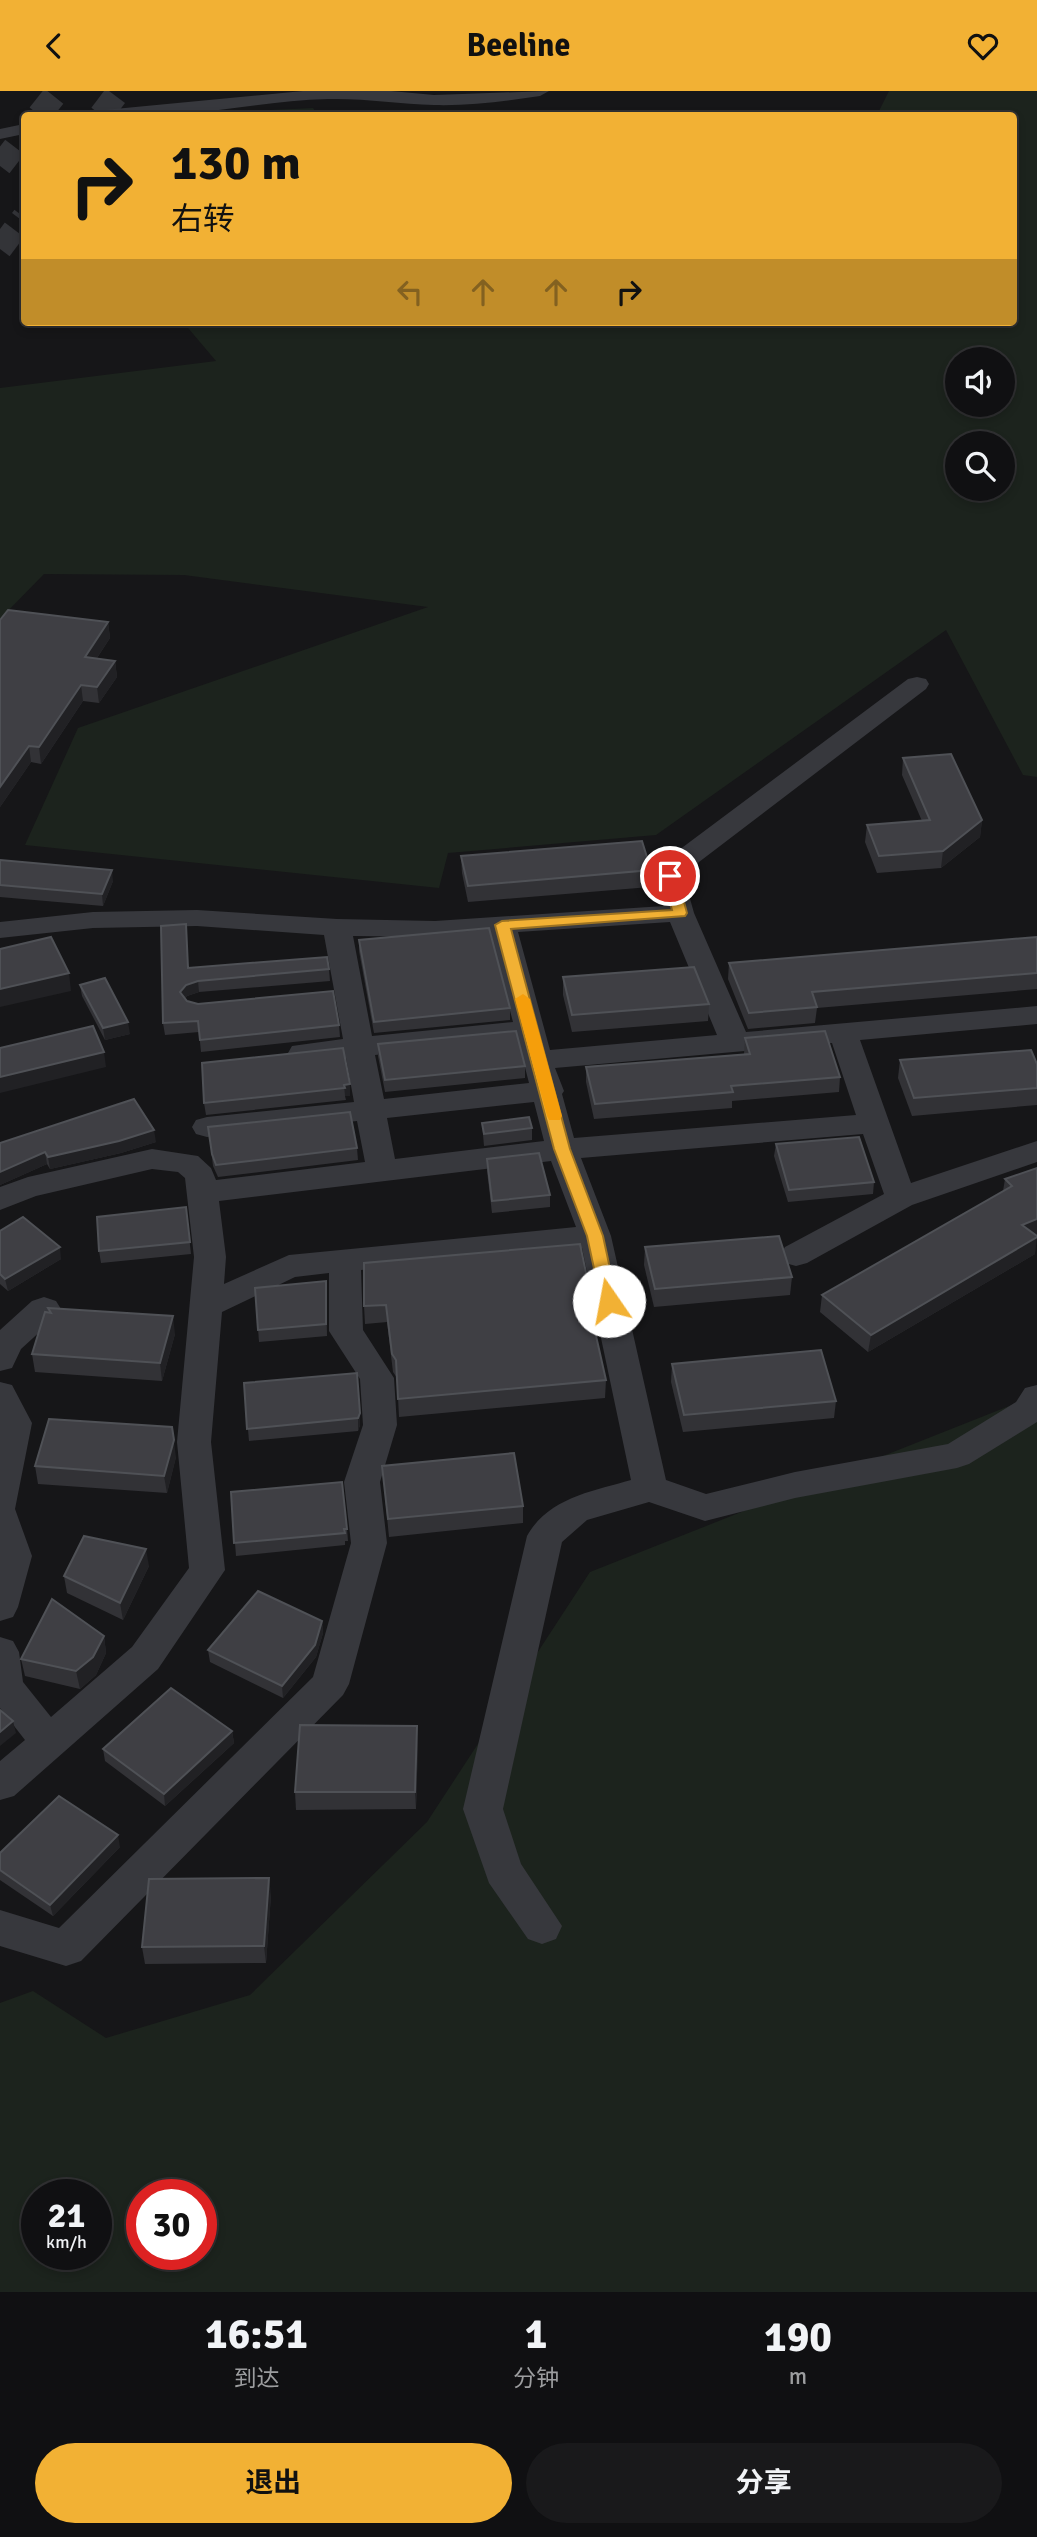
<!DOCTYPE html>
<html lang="zh">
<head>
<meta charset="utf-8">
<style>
	:root { --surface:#101012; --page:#19191b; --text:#f1f3f6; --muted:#9c9d9f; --line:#303032; --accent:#f2b134 }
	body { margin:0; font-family:Signika,"Noto Sans SC",sans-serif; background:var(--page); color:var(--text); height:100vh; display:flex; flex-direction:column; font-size:26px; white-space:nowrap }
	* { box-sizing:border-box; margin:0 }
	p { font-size:23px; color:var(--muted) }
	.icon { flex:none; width:38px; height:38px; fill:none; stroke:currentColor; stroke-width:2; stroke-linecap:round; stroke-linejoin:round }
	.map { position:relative; height:2201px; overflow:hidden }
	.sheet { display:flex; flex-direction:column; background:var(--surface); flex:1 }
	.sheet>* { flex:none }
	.top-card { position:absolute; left:21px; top:21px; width:996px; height:214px; border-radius:7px; box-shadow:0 4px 10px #0003,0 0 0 2px var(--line); background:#f2b134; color:#111; overflow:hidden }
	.tools { position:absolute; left:945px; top:256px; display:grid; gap:14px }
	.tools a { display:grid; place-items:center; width:70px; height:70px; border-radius:50%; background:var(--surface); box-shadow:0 4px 10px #0003,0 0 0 2px var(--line); font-size:35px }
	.speed { position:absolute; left:21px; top:2088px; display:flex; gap:14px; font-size:35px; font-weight:700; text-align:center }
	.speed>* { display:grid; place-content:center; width:91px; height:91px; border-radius:50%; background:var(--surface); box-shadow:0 4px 10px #0003,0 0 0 2px var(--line); line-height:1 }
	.speed small { font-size:18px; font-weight:400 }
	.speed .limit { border:10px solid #d22; background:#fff; color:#111 }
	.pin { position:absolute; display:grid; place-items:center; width:60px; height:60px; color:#fff; margin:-30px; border:4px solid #fff; border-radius:50%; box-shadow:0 2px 7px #0007 }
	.me { position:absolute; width:77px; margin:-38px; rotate:348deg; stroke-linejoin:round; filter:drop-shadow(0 0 5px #0008) }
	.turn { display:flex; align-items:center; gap:24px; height:147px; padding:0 35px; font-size:32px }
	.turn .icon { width:91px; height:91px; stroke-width:2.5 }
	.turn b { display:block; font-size:49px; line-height:60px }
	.lanes { display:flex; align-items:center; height:66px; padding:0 35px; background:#0003; justify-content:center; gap:35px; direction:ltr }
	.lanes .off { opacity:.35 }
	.eta { display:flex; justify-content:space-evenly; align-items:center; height:119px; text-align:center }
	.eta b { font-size:42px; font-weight:700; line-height:49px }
	.cta { display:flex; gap:14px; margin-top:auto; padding:14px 35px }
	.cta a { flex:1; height:80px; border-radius:42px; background:var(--accent); color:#111; font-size:28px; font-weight:700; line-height:80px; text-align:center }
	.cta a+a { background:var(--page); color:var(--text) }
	header { display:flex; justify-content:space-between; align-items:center; height:91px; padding:0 35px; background:var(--accent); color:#111; font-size:32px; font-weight:700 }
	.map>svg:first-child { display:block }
</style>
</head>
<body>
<header><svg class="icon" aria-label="back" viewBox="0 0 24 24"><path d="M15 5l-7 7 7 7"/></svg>Beeline<svg class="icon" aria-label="heart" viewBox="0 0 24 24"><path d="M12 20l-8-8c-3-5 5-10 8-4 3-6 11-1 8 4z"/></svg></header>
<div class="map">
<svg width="1037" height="2201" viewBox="0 0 1037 2201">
	<rect width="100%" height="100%" fill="#161618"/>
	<g fill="#1c231d" fill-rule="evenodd">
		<path d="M889 0H1037V686L1023 684 946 539 656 744 448 762 439 797 25 754 78 637 428 516 184 484 44 483 0 528V297L216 270 183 231H1013V24H877ZM957 268H1003V313H957ZM957 352H1003V397H957Z"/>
		<path d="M313 17 318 24H169Z"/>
		<path d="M1037 1304V2201H0V1912L33 1900 106 1947 250 1904 427 1731 590 1481ZM37 2104H96V2163H37ZM142 2104H201V2163H142Z"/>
	</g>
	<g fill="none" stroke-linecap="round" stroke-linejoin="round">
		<g stroke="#333438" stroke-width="24" stroke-dasharray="24 12" stroke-linecap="butt">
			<path d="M39 24 58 0"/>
			<path d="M101 24 119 0"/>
			<path d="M0 75 24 44"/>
			<path d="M0 158 24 126"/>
		</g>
		<g fill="#37383d" fill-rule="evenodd">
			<path d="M303 0H391L434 4 549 0 540 5C505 10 470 15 434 14 399 13 364 7 328 8 251 10 172 32 95 24L104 19Z"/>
			<path d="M24 33V43L0 48V38Z"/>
			<path d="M917 586 926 588 929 593 926 598 699 771 684 786 694 822 746 941 1037 915V933L860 949 911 1092 1037 1050V1071L912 1114 807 1172 796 1175 785 1172 780 1164 785 1156 884 1103 863 1043 581 1067 611 1145 666 1389 706 1403 795 1381 948 1353 1016 1311 1025 1297 1037 1294V1331L969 1373 957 1377 795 1407 705 1430 649 1411 587 1429 562 1451 503 1718 521 1773 562 1835 556 1848 542 1853 528 1848 489 1792 463 1718 527 1445C548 1407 593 1400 631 1389L582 1157 361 1179 363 1239 394 1287 397 1334 380 1391 387 1452 349 1593 343 1604 81 1870 66 1875 0 1855V1819L59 1837 313 1586 351 1452 344 1391 363 1334 360 1288 329 1240V1182L295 1186 222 1221 211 1351 225 1479 158 1578 14 1705 0 1709V1670L25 1649 0 1617V1546L13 1550 19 1561 23 1591 51 1626 132 1556 189 1477 177 1351 194 1166 185 1087 178 1081 152 1078 36 1105 0 1119V1096L28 1086 152 1058 198 1065 211 1077 216 1089 365 1071 357 1030 207 1046 196 1043 192 1036 196 1029 207 1026 354 1011 346 967 303 971 292 969 288 962 292 955 343 948 324 844 197 835 93 837 0 847V831L93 821 197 819 337 828 435 830 664 815 656 785 679 759 908 588ZM670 831 717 944 550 959 518 841ZM490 843 513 931 372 945 353 845 435 846ZM518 949 529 992 384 1008 375 964ZM832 952 856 1024 574 1047 562 1003 564 1000 555 977ZM534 1011 544 1050 395 1068 387 1027ZM551 1070 576 1136 289 1164 224 1193 226 1166 219 1110Z"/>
			<path d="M44 1206 56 1210 61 1218 56 1226 21 1258 12 1277 0 1280V1239L32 1210Z"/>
			<path d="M0 1291 12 1294 32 1332 15 1418 32 1465 18 1516 13 1526 0 1530Z"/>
		</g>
	</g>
	<g fill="#323236">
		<path d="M0 529 108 531 110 547 97 567 115 570 117 586 99 612 83 610 41 673 31 671 0 716Z"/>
		<path d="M903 667 982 729 980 746 941 777 877 782 865 751 867 734 922 730 902 684Z"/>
		<path d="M461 765 651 779 650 796 468 811 462 782Z"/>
		<path d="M0 769 113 790 103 815 0 806Z"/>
		<path d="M186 833 188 877 329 878 330 890 199 901 187 905 185 908 187 910 198 913 339 934 340 946 201 961 199 941 165 944 163 932Z"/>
		<path d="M1037 846V898L817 917 815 932 748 938 728 888 729 872Z"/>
		<path d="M359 849 510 917V929L374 942 359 860Z"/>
		<path d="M563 886 709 913 708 930 572 941 563 904Z"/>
		<path d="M80 894 130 943 105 949 82 905Z"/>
		<path d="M745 947 840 986 839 1001 732 1010V1017L594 1028 586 991V976L744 963Z"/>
		<path d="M378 953 525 975V987L385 1001 378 965Z"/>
		<path d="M900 969 1037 973V1014L912 1025 898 987Z"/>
		<path d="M350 993V1005H345L346 1009 206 1024 204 1012Z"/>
		<path d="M482 1032 532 1037V1049L484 1055Z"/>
		<path d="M208 1036 357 1057 358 1069 218 1086 213 1075Z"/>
		<path d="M156 1051 121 1062 50 1078 47 1073 0 1094V1052Z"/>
		<path d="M776 1053 874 1091 873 1103 788 1111 774 1065Z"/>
		<path d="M487 1068 550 1104V1116L492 1122 487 1080Z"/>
		<path d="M1037 1077 1035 1163 868 1261 820 1221 822 1204 1003 1100 1005 1088Z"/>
		<path d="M186 1116 191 1163 101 1172 99 1160Z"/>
		<path d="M0 1140 61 1168 8 1200 0 1193Z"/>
		<path d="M645 1156 792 1186 790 1204 654 1216 644 1174Z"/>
		<path d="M326 1190 327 1245 259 1251 255 1197Z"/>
		<path d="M589 1196 588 1211 606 1289 605 1307 399 1326 397 1287 393 1281 387 1231 365 1233 364 1215Z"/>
		<path d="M48 1217 175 1243 162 1290 35 1281 32 1263 49 1222Z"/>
		<path d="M672 1273 836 1310 834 1327 683 1341 671 1291Z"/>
		<path d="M357 1282 360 1334 358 1340 249 1350 244 1292Z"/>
		<path d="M176 1366 167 1402 38 1393 35 1375Z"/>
		<path d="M382 1375 523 1415V1432L389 1446Z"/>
		<path d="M231 1401 347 1438 348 1450H345V1454L236 1465Z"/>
		<path d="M149 1475 123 1529 67 1502 64 1485Z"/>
		<path d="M322 1530 323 1542 316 1566 283 1607 210 1571 208 1559Z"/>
		<path d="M104 1545 106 1562 96 1584 80 1598 25 1585 21 1568Z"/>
		<path d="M232 1640 234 1652 165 1715 105 1670 103 1658Z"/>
		<path d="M418 1652 416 1718 296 1719 295 1701Z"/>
		<path d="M120 1756 53 1825 0 1789V1762Z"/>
		<path d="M271 1804 266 1872 145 1873 142 1856Z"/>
	</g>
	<g fill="#212124">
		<path d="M108 531 110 547 87 582 85 566Z"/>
		<path d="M115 570 117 586 99 612 97 596Z"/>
		<path d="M81 594 83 610 41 673 39 656Z"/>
		<path d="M29 655 31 671 0 716V696Z"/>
		<path d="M982 729 980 746 941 777 943 760Z"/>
		<path d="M112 779 113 790 103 815 102 803Z"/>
		<path d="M69 882 71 900 0 916V898Z"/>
		<path d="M198 890 199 901 187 905 181 913 180 901 186 894Z"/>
		<path d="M128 931 130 943 105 949 103 937Z"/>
		<path d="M104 961 106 976 0 1002V986Z"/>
		<path d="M350 993V1005H345L344 994Z"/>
		<path d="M154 1039 156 1051 121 1062 50 1078 48 1066Z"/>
		<path d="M45 1061 47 1073 0 1094V1081Z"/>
		<path d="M1037 1128V1144L1022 1134Z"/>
		<path d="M1037 1146 1035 1163 868 1261 871 1244Z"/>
		<path d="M60 1156 61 1168 8 1200 5 1188Z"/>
		<path d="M173 1225 175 1243 162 1290 160 1272Z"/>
		<path d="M360 1322V1334L358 1340V1327Z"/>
		<path d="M172 1336 176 1366 167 1402 164 1385Z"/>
		<path d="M146 1458 149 1475 123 1529 120 1512Z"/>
		<path d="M322 1530 323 1542 316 1566 283 1607 282 1595Z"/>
		<path d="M104 1545 106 1562 96 1584 80 1598 76 1580Z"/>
		<path d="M13 1630 16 1642 0 1655V1641Z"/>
		<path d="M417 1635 418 1652 416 1718 415 1701Z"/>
		<path d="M232 1640 234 1652 165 1715 164 1703Z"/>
		<path d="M118 1744 120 1756 53 1825 50 1814Z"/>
		<path d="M269 1787 271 1804 266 1872 264 1855Z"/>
	</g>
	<g fill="#3f3f44" stroke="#4f5156" stroke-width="2">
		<path d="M8 519 108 531 85 566 115 570 97 596 81 594 39 656 29 655 0 696V529Z"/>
		<path d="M951 663 982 729 943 760 879 765 867 734 930 729 903 667Z"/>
		<path d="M642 750 651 779 468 795 461 765Z"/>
		<path d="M0 769 112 779 102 803 0 794Z"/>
		<path d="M186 833 188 877 327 866 329 878 198 890 186 894 180 901 187 910 198 913 333 900 339 934 200 949 198 930 163 932 161 835Z"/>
		<path d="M489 837 510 917 374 931 359 849Z"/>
		<path d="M51 846 69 882 0 898V858Z"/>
		<path d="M1037 846V882L812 901 817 916 749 922 729 872Z"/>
		<path d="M694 876 709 913 572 924 563 886Z"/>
		<path d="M105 887 128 931 103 937 80 894Z"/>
		<path d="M93 935 104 961 0 986V957Z"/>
		<path d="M516 940 525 975 385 989 378 953Z"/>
		<path d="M825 940 840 986 731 995 733 1001 595 1013 586 976 750 963 745 947Z"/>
		<path d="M343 957 350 993 344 994 345 997 204 1012 202 972Z"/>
		<path d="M1031 959 1037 973V997L914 1007 900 969Z"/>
		<path d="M134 1008 154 1039 119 1050 48 1066 45 1061 0 1081V1052Z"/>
		<path d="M350 1021 357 1057 216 1074 212 1063 208 1036Z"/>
		<path d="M529 1026 532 1037 484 1043 482 1032Z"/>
		<path d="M859 1046 874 1091 789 1099 776 1053Z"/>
		<path d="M539 1062 550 1104 492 1110 487 1068Z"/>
		<path d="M1037 1077V1128L1022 1134 1037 1145V1146L871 1244 822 1204 1012 1095 1005 1088Z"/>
		<path d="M186 1116 190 1151 99 1160 97 1126Z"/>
		<path d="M23 1126 60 1156 5 1188 0 1183V1140Z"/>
		<path d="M779 1145 792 1186 655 1198 645 1156Z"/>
		<path d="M580 1153 589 1196H585L606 1289 398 1308 396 1269 392 1263 386 1214 364 1215V1172Z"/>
		<path d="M326 1190V1233L258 1239 255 1197Z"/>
		<path d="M48 1217 173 1225 160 1272 32 1263 45 1221 51 1222Z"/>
		<path d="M821 1259 836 1310 684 1324 672 1273Z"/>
		<path d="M357 1282 360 1322 358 1327 247 1338 244 1292Z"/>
		<path d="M49 1328 172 1336 174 1349 164 1385 35 1375Z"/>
		<path d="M514 1362 523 1415 388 1428 382 1375Z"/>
		<path d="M342 1391 347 1438H344L345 1442 234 1452 231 1401Z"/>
		<path d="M84 1445 146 1458 120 1512 64 1485Z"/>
		<path d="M258 1500 322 1530 315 1554 282 1595 208 1559Z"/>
		<path d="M52 1508 104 1545 93 1566 76 1580 21 1568Z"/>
		<path d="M171 1597 232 1640 164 1703 103 1658Z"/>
		<path d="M0 1619 13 1630 0 1641Z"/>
		<path d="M300 1634 417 1635 415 1701H295Z"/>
		<path d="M59 1705 118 1744 50 1814 0 1779V1762Z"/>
		<path d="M269 1787 264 1855 142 1856 149 1788Z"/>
	</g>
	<path fill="#f2b134" stroke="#9d7322" stroke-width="2" d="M670 781 677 785 687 822 685 825 511 838 570 1058 603 1145 617 1210 609 1216 601 1210 587 1145 554 1058 495 834 502 830 672 819 663 785Z"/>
	<path fill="#f59e0b" d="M523 903 530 908 562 1025 560 1029H549L547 1025 515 908Z"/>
</svg>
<div class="tools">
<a><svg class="icon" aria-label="sound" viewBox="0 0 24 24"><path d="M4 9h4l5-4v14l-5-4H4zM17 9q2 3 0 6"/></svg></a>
<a><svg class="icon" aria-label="search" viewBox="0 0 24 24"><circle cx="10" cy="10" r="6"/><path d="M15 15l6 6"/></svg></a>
</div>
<div class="speed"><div>21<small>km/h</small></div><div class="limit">30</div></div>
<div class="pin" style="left:670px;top:785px;background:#d93025"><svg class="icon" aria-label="arrive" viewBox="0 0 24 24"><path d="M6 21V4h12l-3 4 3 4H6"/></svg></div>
<svg class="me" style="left:609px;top:1210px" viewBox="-20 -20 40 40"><circle r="19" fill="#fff"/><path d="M0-13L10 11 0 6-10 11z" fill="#f2b134"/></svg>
<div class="top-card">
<div class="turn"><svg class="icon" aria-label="right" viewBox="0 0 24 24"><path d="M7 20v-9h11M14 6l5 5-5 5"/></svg><div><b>130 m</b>右转</div></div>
<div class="lanes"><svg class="icon off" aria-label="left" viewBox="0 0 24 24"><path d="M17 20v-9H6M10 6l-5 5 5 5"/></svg><svg class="icon off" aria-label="ahead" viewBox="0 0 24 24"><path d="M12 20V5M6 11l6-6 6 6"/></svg><svg class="icon off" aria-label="ahead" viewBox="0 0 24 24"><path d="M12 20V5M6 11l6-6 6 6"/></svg><svg class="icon" aria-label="right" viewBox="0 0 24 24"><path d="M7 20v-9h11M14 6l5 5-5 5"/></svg></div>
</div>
</div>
<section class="sheet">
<div class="eta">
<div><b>16:51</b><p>到达</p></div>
<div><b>1</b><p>分钟</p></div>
<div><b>190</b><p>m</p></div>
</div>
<div class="cta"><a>退出</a><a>分享</a></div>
</section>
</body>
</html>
